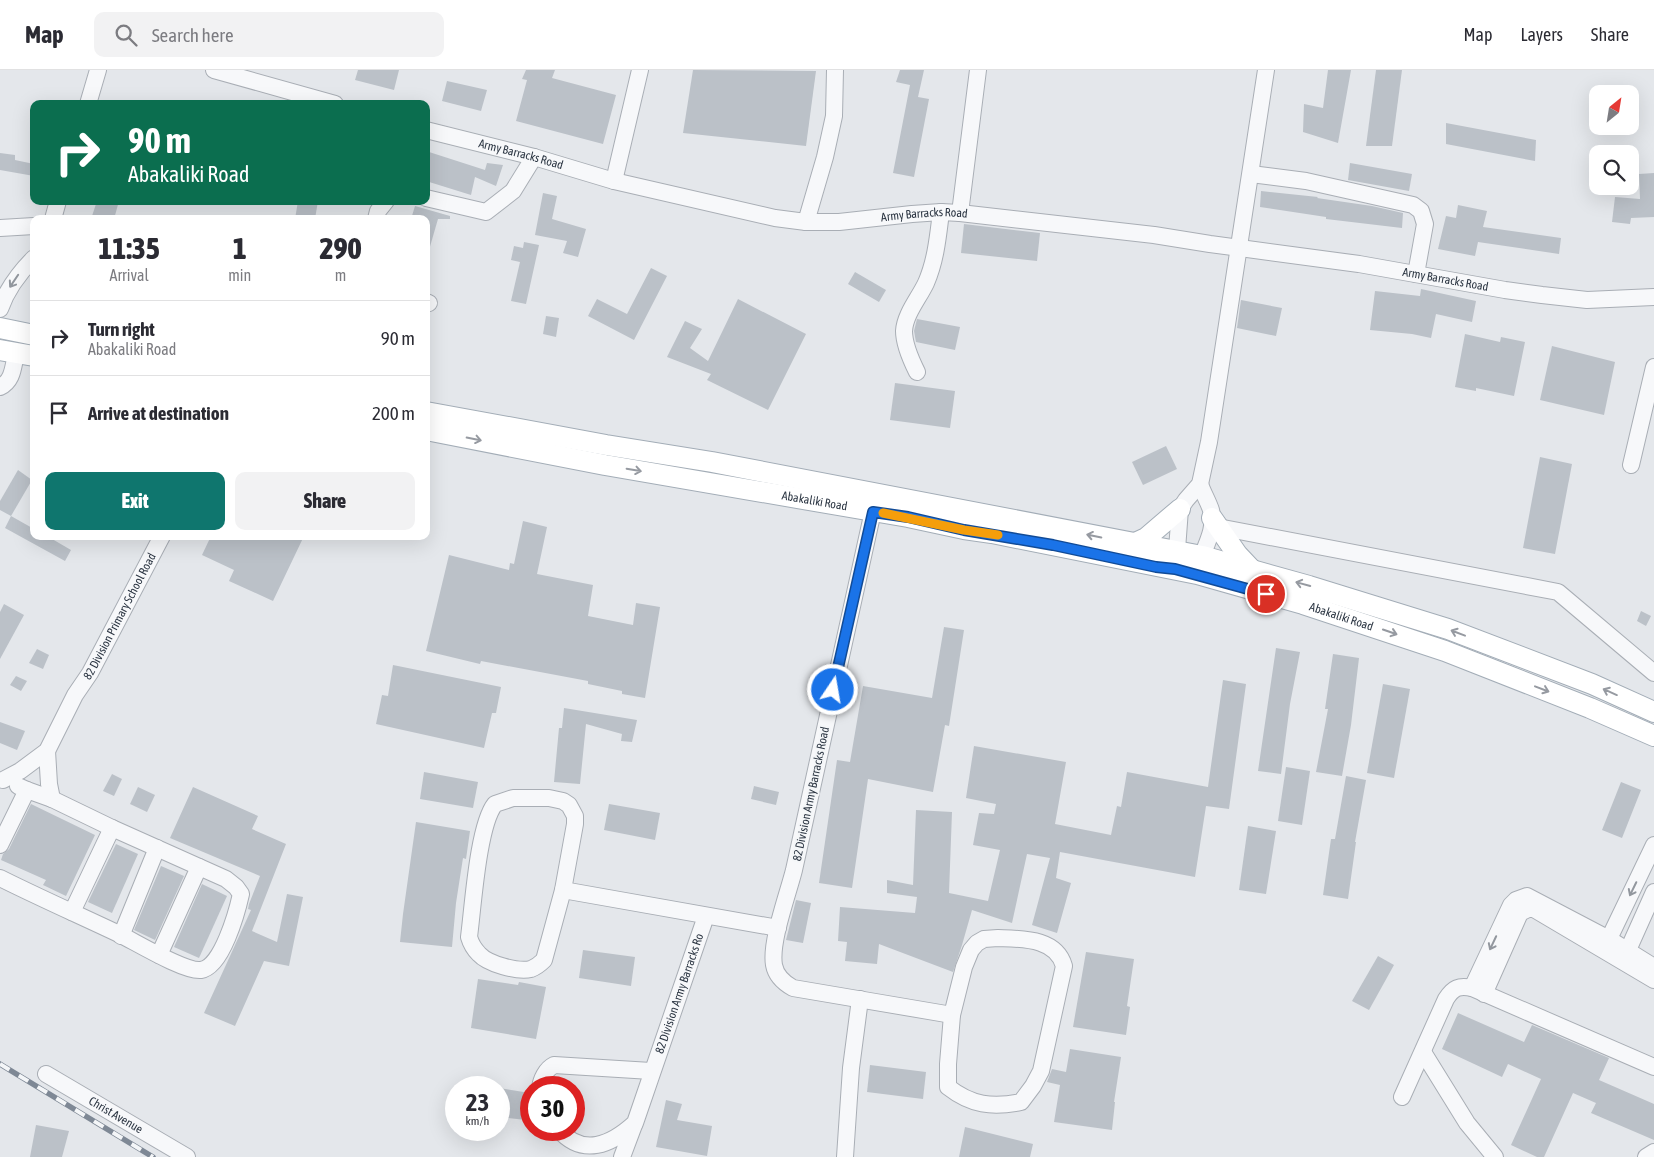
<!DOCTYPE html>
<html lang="en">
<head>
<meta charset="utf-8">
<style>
	:root { --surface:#fff; --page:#f2f2f3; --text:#2b2b33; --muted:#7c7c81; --line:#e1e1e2; --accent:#0f766e }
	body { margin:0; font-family:"Asap Condensed",sans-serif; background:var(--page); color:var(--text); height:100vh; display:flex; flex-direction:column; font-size:19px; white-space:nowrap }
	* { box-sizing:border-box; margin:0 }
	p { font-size:16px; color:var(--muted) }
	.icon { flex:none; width:28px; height:28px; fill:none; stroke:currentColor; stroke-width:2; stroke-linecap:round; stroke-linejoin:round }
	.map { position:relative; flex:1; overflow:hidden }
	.panel { position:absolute; left:30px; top:145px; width:400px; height:325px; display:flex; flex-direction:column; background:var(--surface); border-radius:10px; box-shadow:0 5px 20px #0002 }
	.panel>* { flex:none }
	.top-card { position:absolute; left:30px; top:30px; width:400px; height:105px; border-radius:10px; box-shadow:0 5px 20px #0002; background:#0b6e4f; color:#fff; overflow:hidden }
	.needle { width:32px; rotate:30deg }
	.controls { position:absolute; left:1589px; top:15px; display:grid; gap:10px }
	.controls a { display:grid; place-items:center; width:50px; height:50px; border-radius:10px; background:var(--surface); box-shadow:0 5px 20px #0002; font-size:25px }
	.speed { position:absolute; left:445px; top:1006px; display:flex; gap:10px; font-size:25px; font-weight:700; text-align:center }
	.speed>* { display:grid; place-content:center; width:65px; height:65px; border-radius:50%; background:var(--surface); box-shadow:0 5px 20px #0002; line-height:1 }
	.speed small { font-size:12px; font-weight:400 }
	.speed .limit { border:8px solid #d22; background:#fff; color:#111 }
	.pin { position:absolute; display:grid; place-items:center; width:42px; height:42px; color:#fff; margin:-21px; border:2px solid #fff; border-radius:50%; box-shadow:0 1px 5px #0007 }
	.me { position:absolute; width:55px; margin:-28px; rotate:12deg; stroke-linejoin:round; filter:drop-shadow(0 0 4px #0008) }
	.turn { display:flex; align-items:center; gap:18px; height:105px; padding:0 15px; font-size:22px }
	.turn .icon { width:65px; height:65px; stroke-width:2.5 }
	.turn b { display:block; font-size:35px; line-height:42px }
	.eta { display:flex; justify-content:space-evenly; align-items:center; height:85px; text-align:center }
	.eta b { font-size:30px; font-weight:800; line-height:35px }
	.cta { display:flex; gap:10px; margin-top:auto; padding:10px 15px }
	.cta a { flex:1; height:58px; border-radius:10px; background:var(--accent); color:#fff; font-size:20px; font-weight:800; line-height:58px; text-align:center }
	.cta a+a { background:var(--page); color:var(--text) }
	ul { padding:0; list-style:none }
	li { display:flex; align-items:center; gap:15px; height:75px; padding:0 15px; border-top:1px solid var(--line) }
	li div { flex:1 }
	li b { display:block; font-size:19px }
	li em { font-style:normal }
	header { display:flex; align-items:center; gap:30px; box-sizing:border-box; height:70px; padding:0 25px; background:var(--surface); border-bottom:1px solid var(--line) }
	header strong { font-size:24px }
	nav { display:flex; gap:28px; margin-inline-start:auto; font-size:18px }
	.search { width:350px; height:45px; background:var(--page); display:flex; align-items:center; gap:12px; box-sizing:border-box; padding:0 18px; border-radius:10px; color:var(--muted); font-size:19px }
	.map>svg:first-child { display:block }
</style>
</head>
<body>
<header>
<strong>Map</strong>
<div class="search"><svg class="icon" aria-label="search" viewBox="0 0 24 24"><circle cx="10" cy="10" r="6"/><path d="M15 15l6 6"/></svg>Search here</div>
<nav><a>Map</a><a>Layers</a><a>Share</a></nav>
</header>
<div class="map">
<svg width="1654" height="1087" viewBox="0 0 1654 1087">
	<rect width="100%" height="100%" fill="#e4e7eb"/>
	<g fill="#bbc1c8">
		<path d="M358 0H399L394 20 355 10Z"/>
		<path d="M526 0H555L552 8 616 25 603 74 516 51 527 10 522 9Z"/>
		<path d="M693 0 816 1 806 76 683 63Z"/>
		<path d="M900 0H924L918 27 929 29 914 107 893 103 910 15 896 12Z"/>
		<path d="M1328 0H1351L1338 73 1303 62 1304 34 1323 38Z"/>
		<path d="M1376 0H1402L1392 76H1366Z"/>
		<path d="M447 11 487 20 481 41 442 31Z"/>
		<path d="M1446 53 1536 70 1535 91 1446 74Z"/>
		<path d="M426 81 485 100 487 93 503 95 496 116 475 107 471 125 426 111Z"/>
		<path d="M0 83 15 85V90L34 94V106L0 100Z"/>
		<path d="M1350 93 1412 104 1409 121 1348 110Z"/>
		<path d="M1654 103V147L1631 148 1630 154 1612 152 1615 127 1640 129 1639 104Z"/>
		<path d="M1261 121 1318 127 1317 128 1372 136 1403 143 1402 158 1326 149V147L1260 137Z"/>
		<path d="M543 123 557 126 552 149 586 159 578 187 563 183 567 171 535 165Z"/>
		<path d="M97 131H119L114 149H91Z"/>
		<path d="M298 131H318L315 149H295Z"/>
		<path d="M1458 135 1487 141 1483 157 1561 168 1559 184 1478 172 1475 186 1438 179 1446 146 1456 148Z"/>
		<path d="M415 136 450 146V149H438L429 180 426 179V149H411Z"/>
		<path d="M964 154 1040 163 1037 191 961 183Z"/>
		<path d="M524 172 539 175 526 234 511 231 520 192 511 190 514 176 523 178Z"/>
		<path d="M651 198 667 206 634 270 588 246 597 229 627 244Z"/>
		<path d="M855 202 886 220 879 232 848 214Z"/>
		<path d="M1421 219 1476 231 1472 252 1436 244 1431 268 1412 264 1370 260 1375 221 1420 226Z"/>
		<path d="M738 229 806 264 768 340 707 310 711 304 667 287 685 251 702 259 690 278 708 291Z"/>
		<path d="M1241 230 1282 238 1276 266 1237 258Z"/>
		<path d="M546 246 559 248 556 267 543 264Z"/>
		<path d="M917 249 960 257 955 280 916 272 914 261Z"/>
		<path d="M1465 264 1500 272 1501 267 1525 272 1514 326 1476 318V321L1455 317Z"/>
		<path d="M1552 276 1615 292 1604 345 1540 330Z"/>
		<path d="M895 313 955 321 950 358 890 350Z"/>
		<path d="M1166 376 1177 399 1143 415 1132 392Z"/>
		<path d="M1540 387 1572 394 1555 484 1523 478Z"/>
		<path d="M18 400 32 410 11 446 0 440V431Z"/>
		<path d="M11 446 34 459V466H47L71 480 65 491 5 458Z"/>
		<path d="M523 451 547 457 537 504 593 515 588 546 633 555 636 533 660 537 645 628 622 624V621L588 614V611L481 591 480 594 426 581 449 485 509 500 510 493 514 494Z"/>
		<path d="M211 466H304L273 531 229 511 234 500 202 485Z"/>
		<path d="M4 534 24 545 0 589V542Z"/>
		<path d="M1641 541 1651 546 1646 556 1637 551Z"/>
		<path d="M944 557 964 560 949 656 945 655 933 722 868 709 852 818 819 813 837 690 850 692 863 616 932 628Z"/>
		<path d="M1276 578 1300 582 1290 634 1281 704 1258 701Z"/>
		<path d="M37 579 49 585 43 599 29 593Z"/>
		<path d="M1333 584 1359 588 1351 655 1342 706 1316 702 1328 639H1325Z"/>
		<path d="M393 595 501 617 496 643H492L484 678 376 654 382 625 388 626Z"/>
		<path d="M16 606 27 611 21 621 10 615Z"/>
		<path d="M1223 610 1246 614 1229 739 1206 736 1195 807 1060 782 1056 808 1071 813 1057 863 1032 855 1050 788 1027 784 1012 853 972 840 962 875 953 902 879 874 877 894 845 891 847 872 838 871 840 837 915 843 917 827 887 823V810L913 815 916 740 952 742 949 823 988 831 1000 780 973 775 979 743 994 744 996 734 966 728 974 676 1066 692 1055 754 1111 765 1117 736 1121 737 1127 702 1208 717Z"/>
		<path d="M1383 614 1410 619 1394 708 1367 703Z"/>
		<path d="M564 638 637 650 632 672 621 671 622 664 586 654 580 714 554 712 559 658H562Z"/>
		<path d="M0 652 25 661 17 680 0 673Z"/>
		<path d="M1286 697 1310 701 1302 755 1278 751Z"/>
		<path d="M424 702 478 712 473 738 420 729Z"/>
		<path d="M112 704 122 709 114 726 103 721Z"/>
		<path d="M1346 706 1366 710 1355 772H1356L1348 829 1323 825 1331 769H1335Z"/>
		<path d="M1621 712 1641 720 1622 768 1602 760Z"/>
		<path d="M754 716 779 722 776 735 751 729Z"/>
		<path d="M138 717 155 725 147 742 130 734Z"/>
		<path d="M193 717 258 746 252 759 286 774 252 861 277 872 287 824 303 827 289 896 264 891 235 956 204 943 251 840 248 839 249 834 260 806 170 768Z"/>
		<path d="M31 734 95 765 66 826 43 815 46 810 1 790 3 784 9 779Z"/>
		<path d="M609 734 660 743 655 770 604 760Z"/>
		<path d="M416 752 470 761 466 789 463 788 456 833 452 877 400 872 403 844Z"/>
		<path d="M1248 756 1276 761 1266 824 1239 820Z"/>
		<path d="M116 774 138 784 112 843 88 832Z"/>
		<path d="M161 796 184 806 155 870 134 860Z"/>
		<path d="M202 814 227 826 199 888 174 877Z"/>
		<path d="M796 830 811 833 803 873 786 870Z"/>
		<path d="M583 880 635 887 631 916 579 908Z"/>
		<path d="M1086 882 1134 889 1127 936 1130 937 1126 965 1073 957Z"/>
		<path d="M1378 886 1394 895 1369 940 1352 931Z"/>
		<path d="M478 909 518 915 519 912 546 917 536 969 471 958Z"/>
		<path d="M1458 943 1524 972 1532 955 1609 988 1599 1010 1654 1034V1070L1591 1043 1596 1033 1573 1023 1544 1087H1537L1511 1075 1541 1009 1508 994 1502 1007 1442 979Z"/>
		<path d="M1070 979 1121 987 1114 1032H1115L1112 1060 1054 1052 1060 1015 1047 1012 1052 999 1066 1002Z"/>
		<path d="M870 995 926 1002 923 1029 867 1022Z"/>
		<path d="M499 1018 530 1023 526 1050 499 1047Z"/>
		<path d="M666 1030 682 1034 677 1050 712 1056 707 1086 656 1077Z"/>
		<path d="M36 1055 69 1061 62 1087H30Z"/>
		<path d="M965 1057 1033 1074 1030 1087H959Z"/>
	</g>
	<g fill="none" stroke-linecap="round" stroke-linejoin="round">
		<defs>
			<g id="minor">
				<path d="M214 0 335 34"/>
				<path d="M88 34 98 0"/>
				<path id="s1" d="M426 60 534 87 614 111 775 148 806 152H839L912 144 941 142 960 143 1154 165 1210 174 1359 194 1505 220 1542 225 1587 230 1654 227"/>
				<path d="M1251 104 1306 111 1413 135 1421 141 1425 154 1416 204"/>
				<path d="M614 111 640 0"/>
				<path d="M426 128 486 142 513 121 534 87"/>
				<path d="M960 143 978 0"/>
				<path d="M53 149 58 131"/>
				<path d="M376 149 378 141 386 131"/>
				<path d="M806 152 825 87 834 46 835 0"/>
				<path d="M0 158 34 156"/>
				<path d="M426 232 429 233"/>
				<path d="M0 239C7 219 19 203 34 188"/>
				<path d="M917 302C911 290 904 275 904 261 905 244 919 228 926 213 936 190 938 166 941 142"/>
				<path d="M0 317C13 311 13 297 16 284"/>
				<path d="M1631 395 1654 297"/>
				<path d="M873 441 794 800C788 824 770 872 774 895 776 906 784 913 793 918L952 945"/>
				<path d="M1218 457 1558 522 1654 603"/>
				<path d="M1176 493 1180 439 1186 430 1200 414 1209 372 1266 0"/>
				<path d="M1198 497C1203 479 1217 460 1211 440 1208 431 1203 423 1200 414"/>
				<path d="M47 681 49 714 52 729"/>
				<path id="s2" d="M3 710 20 701 47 681 75 625 90 603 162 466"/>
				<path d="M513 728H549L563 731 569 735 575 746V754L563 820 544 890C540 894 536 897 531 899 517 902 488 894 479 884 474 879 471 874 469 867 473 837 478 755 495 734Z"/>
				<path d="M0 775 27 720 18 716"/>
				<path d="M0 808C40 828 81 846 121 865 137 873 185 902 201 900 222 897 237 842 241 824L236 817 226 809 112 758 52 729 27 720"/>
				<path d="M563 820 778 858"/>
				<path d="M72 842 112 758"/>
				<path d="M121 866 157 778"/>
				<path d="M998 868C1023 869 1056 868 1064 896L1041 1001 1033 1016 1021 1032C992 1038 971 1035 948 1017V994L952 945 964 897 971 880 977 873 984 869Z"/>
				<path d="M1605 877 1654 775"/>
				<path d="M159 885 199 797"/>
				<path d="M1624 889 1654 822"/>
				<path d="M1472 918 1511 835 1516 830 1527 826 1609 869 1654 897"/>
				<path d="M1484 924 1520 843 1528 839H1534L1654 910"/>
				<path d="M1423 982 1467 1053 1495 1087"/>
				<path id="s3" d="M46 1004 187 1087"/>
				<path d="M540 1018C541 1009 546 999 554 995L651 1001"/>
				<path d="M1402 1027 1446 929C1453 918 1459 915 1472 918L1654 997"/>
				<path id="s4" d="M559 1060C583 1087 611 1075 635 1053L706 846"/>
				<path d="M622 1087 634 1055"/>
				<path d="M845 1087 851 998 860 929"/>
				<path d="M1646 1087 1654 1082"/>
			</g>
			<g id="major">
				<path d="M0 258 34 265"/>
				<path d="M0 280 34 286"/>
				<path d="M426 342 606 375 712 392 1202 486 1309 516 1448 559 1592 614 1654 642"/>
				<path id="s5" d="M426 360 605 395 908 447 964 459 992 463 1197 504 1303 534 1445 581 1590 638 1654 666"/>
				<path d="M1212 448 1237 484 1254 502"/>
				<path d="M1133 474 1146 468 1180 439"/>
			</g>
		</defs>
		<use href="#minor" stroke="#a9aeb5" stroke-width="18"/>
		<use href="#major" stroke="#a3adb7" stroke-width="22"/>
		<use href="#minor" stroke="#f7f8fa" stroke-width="16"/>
		<use href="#major" stroke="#fff" stroke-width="20"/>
		<defs>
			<path id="rail" d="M0 994 153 1087"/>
		</defs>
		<use href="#rail" stroke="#7e8895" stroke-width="5.5"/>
		<use href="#rail" stroke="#f4f6f8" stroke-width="4" stroke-dasharray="11" stroke-linecap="butt"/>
	</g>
	<defs><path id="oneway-shaft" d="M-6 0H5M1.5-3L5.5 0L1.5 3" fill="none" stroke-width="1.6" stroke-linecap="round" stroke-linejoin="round" transform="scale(1.25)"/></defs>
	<g stroke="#92979e">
		<use href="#oneway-shaft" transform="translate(14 211) rotate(124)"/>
		<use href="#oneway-shaft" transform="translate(1633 819) rotate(116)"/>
		<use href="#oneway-shaft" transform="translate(1493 873) rotate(115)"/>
	</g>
	<g stroke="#969aa1">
		<use href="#oneway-shaft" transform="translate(474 369) rotate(11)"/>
		<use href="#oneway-shaft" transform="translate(634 400) rotate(10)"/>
		<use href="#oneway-shaft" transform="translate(1094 466) rotate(-168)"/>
		<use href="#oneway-shaft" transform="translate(1303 514) rotate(-165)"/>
		<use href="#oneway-shaft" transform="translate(1390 562) rotate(19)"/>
		<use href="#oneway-shaft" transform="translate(1458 563) rotate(-159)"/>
		<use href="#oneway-shaft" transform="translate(1542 619) rotate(21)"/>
		<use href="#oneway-shaft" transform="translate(1610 622) rotate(-156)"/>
	</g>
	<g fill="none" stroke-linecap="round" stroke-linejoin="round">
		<defs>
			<path id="route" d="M833 620 873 442 908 447 964 460 1053 475 1156 497 1175 499 1266 524"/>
		</defs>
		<use href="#route" stroke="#114b97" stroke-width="12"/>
		<use href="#route" stroke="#1a73e8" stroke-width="9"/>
		<path stroke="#f59e0b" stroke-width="9" d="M883 443 964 460 998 465"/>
	</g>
	<g text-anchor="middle" stroke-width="4" stroke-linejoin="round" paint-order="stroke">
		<g font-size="12" fill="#2c3643" stroke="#f4f6f8">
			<text dy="4" stroke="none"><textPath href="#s1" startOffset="98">Army Barracks Road</textPath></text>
			<text dy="4" stroke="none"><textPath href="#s1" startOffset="510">Army Barracks Road</textPath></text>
			<text dy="4" stroke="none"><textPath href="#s1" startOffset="1036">Army Barracks Road</textPath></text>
			<text dy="4" stroke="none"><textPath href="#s5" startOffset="395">Abakaliki Road</textPath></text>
			<text dy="4" stroke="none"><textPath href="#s2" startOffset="206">82 Division Primary School Road</textPath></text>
			<text dy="4" stroke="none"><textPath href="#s5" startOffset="935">Abakaliki Road</textPath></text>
			<text transform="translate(811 724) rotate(-78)" y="4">82 Division Army Barracks Road</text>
			<text dy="4" stroke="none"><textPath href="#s4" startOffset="224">82 Division Army Barracks Ro</textPath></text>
			<text dy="4" stroke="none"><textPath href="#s3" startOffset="81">Christ Avenue</textPath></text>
		</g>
	</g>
</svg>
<div class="controls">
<a><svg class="needle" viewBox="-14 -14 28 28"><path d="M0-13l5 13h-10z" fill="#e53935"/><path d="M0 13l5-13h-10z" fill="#7c7c81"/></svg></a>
<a><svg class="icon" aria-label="search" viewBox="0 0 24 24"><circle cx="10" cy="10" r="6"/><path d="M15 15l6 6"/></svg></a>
</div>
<div class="speed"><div>23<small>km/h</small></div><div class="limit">30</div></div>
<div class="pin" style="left:1266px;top:524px;background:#d93025"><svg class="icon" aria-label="arrive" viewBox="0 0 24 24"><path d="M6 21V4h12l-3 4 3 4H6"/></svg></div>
<svg class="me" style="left:833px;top:620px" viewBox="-20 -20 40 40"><circle r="17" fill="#1a73e8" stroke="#fff" stroke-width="3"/><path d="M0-11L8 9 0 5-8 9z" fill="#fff"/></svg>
<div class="top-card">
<div class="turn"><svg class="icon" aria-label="right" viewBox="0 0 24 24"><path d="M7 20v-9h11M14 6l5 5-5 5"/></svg><div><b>90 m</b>Abakaliki Road</div></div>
</div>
<section class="panel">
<div class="eta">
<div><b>11:35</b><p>Arrival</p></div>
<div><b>1</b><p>min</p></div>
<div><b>290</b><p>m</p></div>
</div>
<ul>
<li><svg class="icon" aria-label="right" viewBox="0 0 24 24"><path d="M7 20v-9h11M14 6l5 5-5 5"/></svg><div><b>Turn right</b><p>Abakaliki Road</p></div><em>90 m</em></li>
<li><svg class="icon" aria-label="arrive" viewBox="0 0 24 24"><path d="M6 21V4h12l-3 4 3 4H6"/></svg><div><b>Arrive at destination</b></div><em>200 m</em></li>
</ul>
<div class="cta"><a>Exit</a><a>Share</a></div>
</section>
</div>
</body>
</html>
